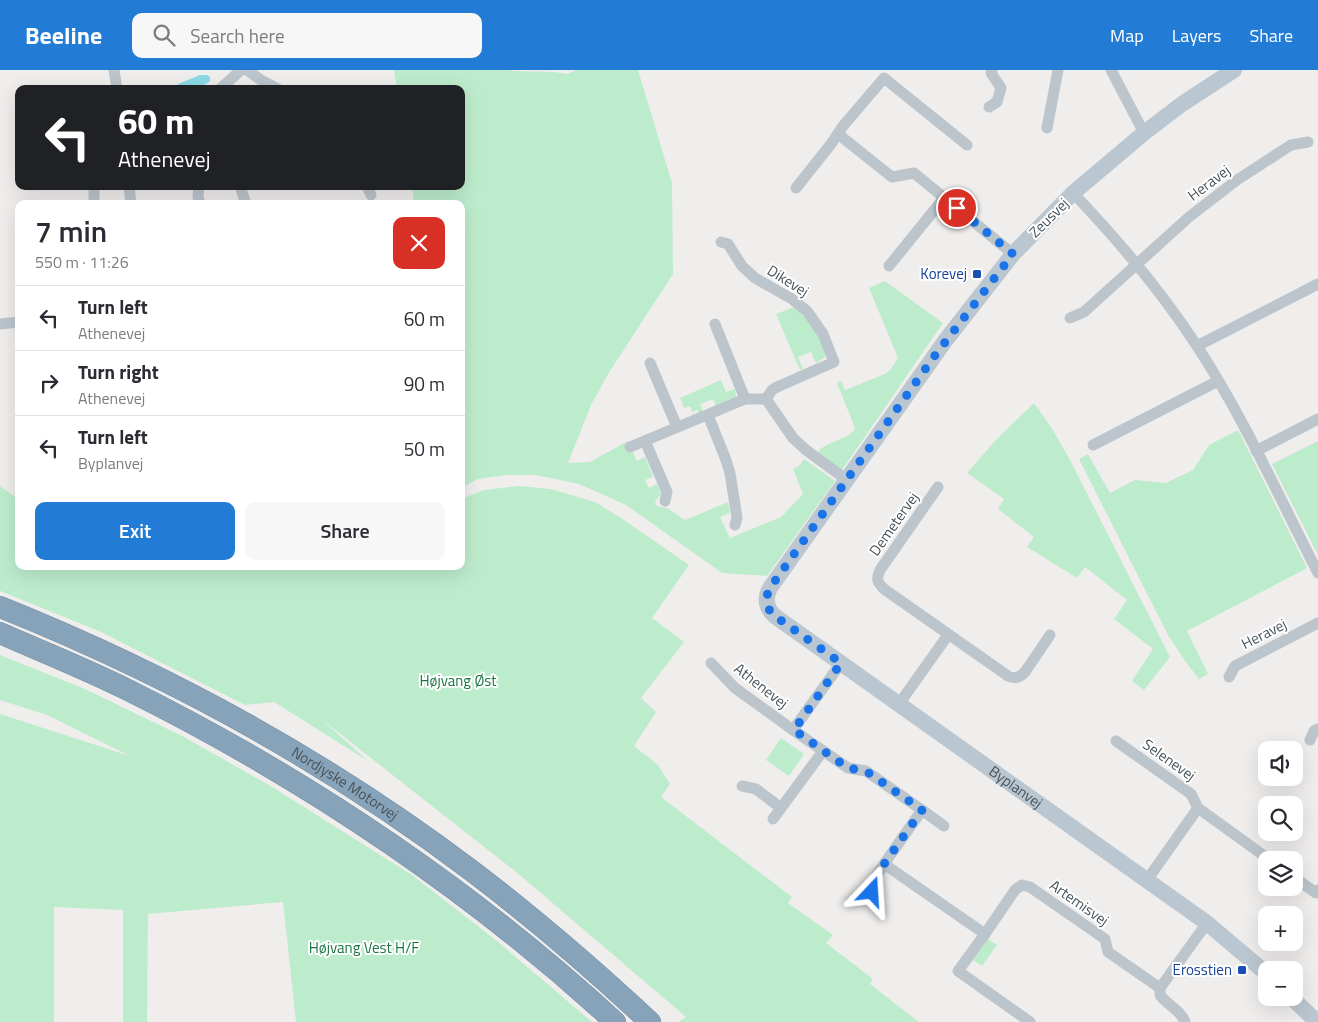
<!DOCTYPE html>
<html lang="en">
<head>
<meta charset="utf-8">
<style>
	:root { --surface:#fff; --page:#f7f7f7; --text:#2b2b33; --muted:#7c7c81; --line:#e1e1e2; --accent:#227cd5 }
	body { margin:0; font-family:"Titillium Web",sans-serif; background:var(--page); color:var(--text); height:100vh; display:flex; flex-direction:column; font-size:19px; white-space:nowrap }
	* { box-sizing:border-box; margin:0 }
	p { font-size:16px; color:var(--muted) }
	.icon { flex:none; width:28px; height:28px; fill:none; stroke:currentColor; stroke-width:2; stroke-linecap:round; stroke-linejoin:round }
	.map { position:relative; flex:1; overflow:hidden }
	.details { position:absolute; left:15px; top:130px; width:450px; height:370px; display:flex; flex-direction:column; background:var(--surface); border-radius:10px; box-shadow:0 5px 20px #0002 }
	.details>* { flex:none }
	.guide { position:absolute; left:15px; top:15px; width:450px; height:105px; border-radius:10px; box-shadow:0 5px 20px #0002; background:#202124; color:#fff; overflow:hidden }
	.controls { position:absolute; left:1258px; top:671px; display:grid; gap:10px }
	.controls a { display:grid; place-items:center; width:45px; height:45px; border-radius:10px; background:var(--surface); box-shadow:0 5px 20px #0002; font-size:25px }
	.pin { position:absolute; display:grid; place-items:center; width:42px; height:42px; color:#fff; margin:-21px; border:2px solid #fff; border-radius:50%; box-shadow:0 1px 5px #0007 }
	.me { position:absolute; width:55px; margin:-28px; rotate:20deg; stroke-linejoin:round; filter:drop-shadow(0 0 4px #0008) }
	.turn { display:flex; align-items:center; gap:18px; height:105px; padding:0 20px; font-size:22px }
	.turn .icon { width:65px; height:65px; stroke-width:2.5 }
	.turn b { display:block; font-size:35px; line-height:42px }
	.round { display:grid; place-items:center; flex:none; width:52px; height:52px; border-radius:10px; background:var(--page) }
	.headline { display:flex; align-items:center; justify-content:space-between; height:85px; padding:0 20px }
	h1 { font-size:30px; font-weight:600; line-height:38px }
	.primary-button { display:flex; gap:10px; margin-top:auto; padding:10px 20px }
	.primary-button a { flex:1; height:58px; border-radius:10px; background:var(--accent); color:#fff; font-size:20px; font-weight:600; line-height:58px; text-align:center }
	.primary-button a+a { background:var(--page); color:var(--text) }
	ul { padding:0; list-style:none }
	li { display:flex; align-items:center; gap:15px; height:65px; padding:0 20px; border-top:1px solid var(--line) }
	li div { flex:1 }
	li b { display:block; font-size:19px }
	li em { font-style:normal }
	header { display:flex; align-items:center; gap:30px; box-sizing:border-box; height:70px; padding:0 25px; background:var(--accent); color:#fff }
	header strong { font-size:24px }
	nav { display:flex; gap:28px; margin-inline-start:auto; font-size:18px }
	.search { width:350px; height:45px; background:var(--page); display:flex; align-items:center; gap:12px; box-sizing:border-box; padding:0 18px; border-radius:10px; color:var(--muted); font-size:19px }
	.map>svg:first-child { display:block }
</style>
</head>
<body>
<header>
<strong>Beeline</strong>
<div class="search"><svg class="icon" aria-label="search" viewBox="0 0 24 24"><circle cx="10" cy="10" r="6"/><path d="M15 15l6 6"/></svg>Search here</div>
<nav><a>Map</a><a>Layers</a><a>Share</a></nav>
</header>
<div class="map">
<svg width="1318" height="952" viewBox="0 0 1318 952">
	<rect width="100%" height="100%" fill="#f0eded"/>
	<g fill="#bdeccc">
		<path d="M394 0H506C526 3 548 0 567 4L576 0H638L672 113 673 204 608 304 591 335 568 393 590 392 628 371 637 391 645 387 653 407 645 410 649 418 657 414 661 424 655 432 657 436 667 438 685 450 728 432 730 443 720 447 730 468 781 447 803 424 793 399 800 395 804 389 835 411 767 506 722 503 626 435 579 414 536 405H506L478 409 461 418V134H414L412 116H461V19H397Z"/>
		<path d="M885 211 943 253 842 400 818 382C827 370 850 370 855 358L837 313 841 311 845 320 885 304 891 299 898 288 869 218Z"/>
		<path d="M794 237C807 248 826 269 825 287L816 293 811 282 798 287 803 299 800 300 776 244Z"/>
		<path d="M721 310 726 322 735 319 736 327 716 336 713 329 700 334 703 342 699 343 697 340 692 342 690 336 684 338 680 328Z"/>
		<path d="M1034 333 1051 357 1069 388 1170 587 1144 620 1132 611 1153 579 1114 549 1127 530 1085 497 1077 508 1027 477 1034 467 998 439 1004 429 967 403 995 371Z"/>
		<path d="M1238 360 1307 498 1187 561 1208 604 1199 609 1185 591 1168 565 1079 389 1088 384 1110 423 1135 410 1166 413 1193 400 1209 375Z"/>
		<path d="M1318 371V485L1272 394Z"/>
		<path d="M0 416 19 430V496H461V429L484 420 519 416 551 419 595 432 621 448 689 495 652 548 684 572 641 628 656 642 634 676 658 695 670 714 661 727 792 827 788 833 833 865 826 873 873 909 870 914 919 952H678L686 947 521 806 320 648 368 691 274 632 245 635 101 562 0 521Z"/>
		<path d="M0 585 85 619 182 666 269 715 412 805 497 871 592 952H296L283 832 148 844 147 952H123V840L54 837V952H0V644L130 686 47 645 0 630Z"/>
		<path d="M781 668 804 684 789 706 766 690Z"/>
		<path d="M988 869 997 875 982 896 973 890Z"/>
	</g>
	<path fill="#8cdae7" d="M200 5H207L210 7V11C200 20 186 19 173 19L178 14Z"/>
	<g fill="none" stroke-linecap="round" stroke-linejoin="round">
		<defs>
			<g id="highway">
				<path id="s2" d="M0 537C167 604 328 692 472 801 534 848 593 899 650 952"/>
				<path d="M0 563C43 582 86 599 128 620 305 708 469 818 615 952"/>
			</g>
		</defs>
		<use href="#highway" stroke="#728ea5" stroke-width="22"/>
		<g stroke="#bcc5cc" stroke-width="11">
			<path d="M114 0 117 19"/>
			<path d="M247 0 261 10 278 19"/>
			<path d="M1111 0 1144 63"/>
			<path d="M220 19 241 0"/>
			<path d="M989 37 997 32 1001 18 991 3 992 0"/>
			<path d="M1047 58 1058 0"/>
			<path d="M838 64 892 107 914 103 1013 184"/>
			<path d="M94 116V134"/>
			<path d="M129 116 131 134"/>
			<path d="M199 116 198 127 200 134"/>
			<path d="M240 116 246 134"/>
			<path d="M367 116 371 125"/>
			<path d="M796 118 831 74 843 56 884 8 967 75"/>
			<path d="M1073 123C1119 171 1161 221 1197 276 1244 348 1279 427 1318 503"/>
			<path d="M889 196 944 128"/>
			<path d="M1070 248 1084 242 1189 147 1237 110 1291 75 1308 72"/>
			<path d="M0 254 19 252"/>
			<path d="M715 254 745 329"/>
			<path d="M1197 276 1318 214"/>
			<path d="M650 293 677 357"/>
			<path d="M766 329 793 368 806 380 847 410"/>
			<path d="M708 345 726 390 730 403 737 448 735 455"/>
			<path d="M645 371 667 422 665 431"/>
			<path d="M1093 375 1218 311"/>
			<path d="M630 377 745 329H766L772 320 777 317 834 292 823 264 807 241 792 229 755 208 742 196 728 174 721 172"/>
			<path d="M1256 381 1318 349"/>
			<path d="M938 417 880 500C876 509 877 512 884 519L1008 606C1015 609 1019 608 1025 602L1050 565"/>
			<path d="M711 593 735 618 793 660"/>
			<path d="M841 593 793 660 848 698 866 701 922 740 884 794 985 864 1015 820 1022 815 1030 817 1105 869 1108 882 1160 918 1207 853"/>
			<path d="M1229 607 1235 596 1318 553"/>
			<path d="M899 634 948 565"/>
			<path d="M1310 670 1314 661 1318 659"/>
			<path d="M1116 671 1191 724 1198 738 1270 790"/>
			<path d="M742 716 756 719 781 738"/>
			<path d="M922 740 944 756"/>
			<path d="M773 749 823 681"/>
			<path d="M1294 807 1316 823 1318 820"/>
			<path d="M1147 810 1198 738"/>
			<path d="M872 822 873 811 884 794"/>
			<path d="M985 864 958 901 1030 952"/>
			<path d="M1160 918V925C1167 935 1181 940 1185 952"/>
		</g>
		<g stroke="#bbc7d0" stroke-width="16">
			<path id="s1" d="M1234 0 1182 34 1144 63 1073 123 1013 184 945 271 770 518C764 529 766 539 776 547L1207 853 1266 903"/>
			<path d="M1292 928 1317 952"/>
		</g>
		<use href="#highway" stroke="#87a3ba" stroke-width="21"/>
	</g>
	<g fill="none" stroke-linecap="round" stroke-linejoin="round">
		<path stroke="#1a73e8" stroke-width="9" stroke-dasharray="0 16.2" d="M872 822 873 810 922 740 866 701 848 698 794 660 841 593 772 544C766 536 765 527 770 518L936 284 1013 184 957 138"/>
	</g>
	<g fill="#1a4fb4" stroke="#fff" stroke-width="2">
		<rect x="972" y="199" width="10" height="10" rx="2.5"/>
		<rect x="1237" y="895" width="10" height="10" rx="2.5"/>
	</g>
	<g text-anchor="middle" stroke-width="4" stroke-linejoin="round" paint-order="stroke">
		<g font-size="15" fill="#465259" stroke="#fff">
			<text transform="translate(1209 113) rotate(-37)" y="5">Heravej</text>
			<text transform="translate(1049 148) rotate(-45)" y="5">Zeusvej</text>
			<text transform="translate(788 211) rotate(32)" y="5">Dikevej</text>
			<text transform="translate(894 454) rotate(-55)" y="5">Demetervej</text>
			<text transform="translate(1264 564) rotate(-27)" y="5">Heravej</text>
			<text transform="translate(761 616) rotate(38)" y="5">Athenevej</text>
			<text transform="translate(1169 690) rotate(35)" y="5">Selenevej</text>
			<text dy="5" stroke="none"><textPath href="#s2" startOffset="388">Nordjyske Motorvej</textPath></text>
			<text dy="5" stroke="none"><textPath href="#s1" startOffset="1028">Byplanvej</textPath></text>
			<text transform="translate(1079 833) rotate(35)" y="5">Artemisvej</text>
		</g>
		<g font-size="15" fill="#164399" stroke="#fff" text-anchor="end">
			<text x="967" y="209">Korevej</text>
			<text x="1232" y="905">Erosstien</text>
		</g>
		<g font-size="15" fill="#1b7643" stroke="#fff">
			<text x="458" y="616">Højvang Øst</text>
			<text x="364" y="883">Højvang Vest H/F</text>
		</g>
	</g>
</svg>
<div class="controls">
<a><svg class="icon" aria-label="sound" viewBox="0 0 24 24"><path d="M4 9h4l5-4v14l-5-4H4zM17 9q2 3 0 6"/></svg></a>
<a><svg class="icon" aria-label="search" viewBox="0 0 24 24"><circle cx="10" cy="10" r="6"/><path d="M15 15l6 6"/></svg></a>
<a><svg class="icon" aria-label="layers" viewBox="0 0 24 24"><path d="M12 4l9 5-9 5-9-5zM3 14l9 5 9-5"/></svg></a>
<a>+</a>
<a>−</a>
</div>
<div class="pin" style="left:957px;top:138px;background:#d93025"><svg class="icon" aria-label="arrive" viewBox="0 0 24 24"><path d="M6 21V4h12l-3 4 3 4H6"/></svg></div>
<svg class="me" style="left:872px;top:822px" viewBox="-20 -20 40 40"><path d="M0-17L14 15 0 8-14 15z" fill="#1a73e8" stroke="#fff" stroke-width="4"/></svg>
<div class="guide">
<div class="turn"><svg class="icon" aria-label="left" viewBox="0 0 24 24"><path d="M17 20v-9H6M10 6l-5 5 5 5"/></svg><div><b>60 m</b>Athenevej</div></div>
</div>
<section class="details">
<div class="headline"><div><h1>7 min</h1><p>550 m · 11:26</p></div><a class="round" style="background:#d93025;color:#fff"><svg class="icon" aria-label="close" viewBox="0 0 24 24"><path d="M6 6l12 12M18 6L6 18"/></svg></a></div>
<ul>
<li><svg class="icon" aria-label="left" viewBox="0 0 24 24"><path d="M17 20v-9H6M10 6l-5 5 5 5"/></svg><div><b>Turn left</b><p>Athenevej</p></div><em>60 m</em></li>
<li><svg class="icon" aria-label="right" viewBox="0 0 24 24"><path d="M7 20v-9h11M14 6l5 5-5 5"/></svg><div><b>Turn right</b><p>Athenevej</p></div><em>90 m</em></li>
<li><svg class="icon" aria-label="left" viewBox="0 0 24 24"><path d="M17 20v-9H6M10 6l-5 5 5 5"/></svg><div><b>Turn left</b><p>Byplanvej</p></div><em>50 m</em></li>
</ul>
<div class="primary-button"><a>Exit</a><a>Share</a></div>
</section>
</div>
</body>
</html>
